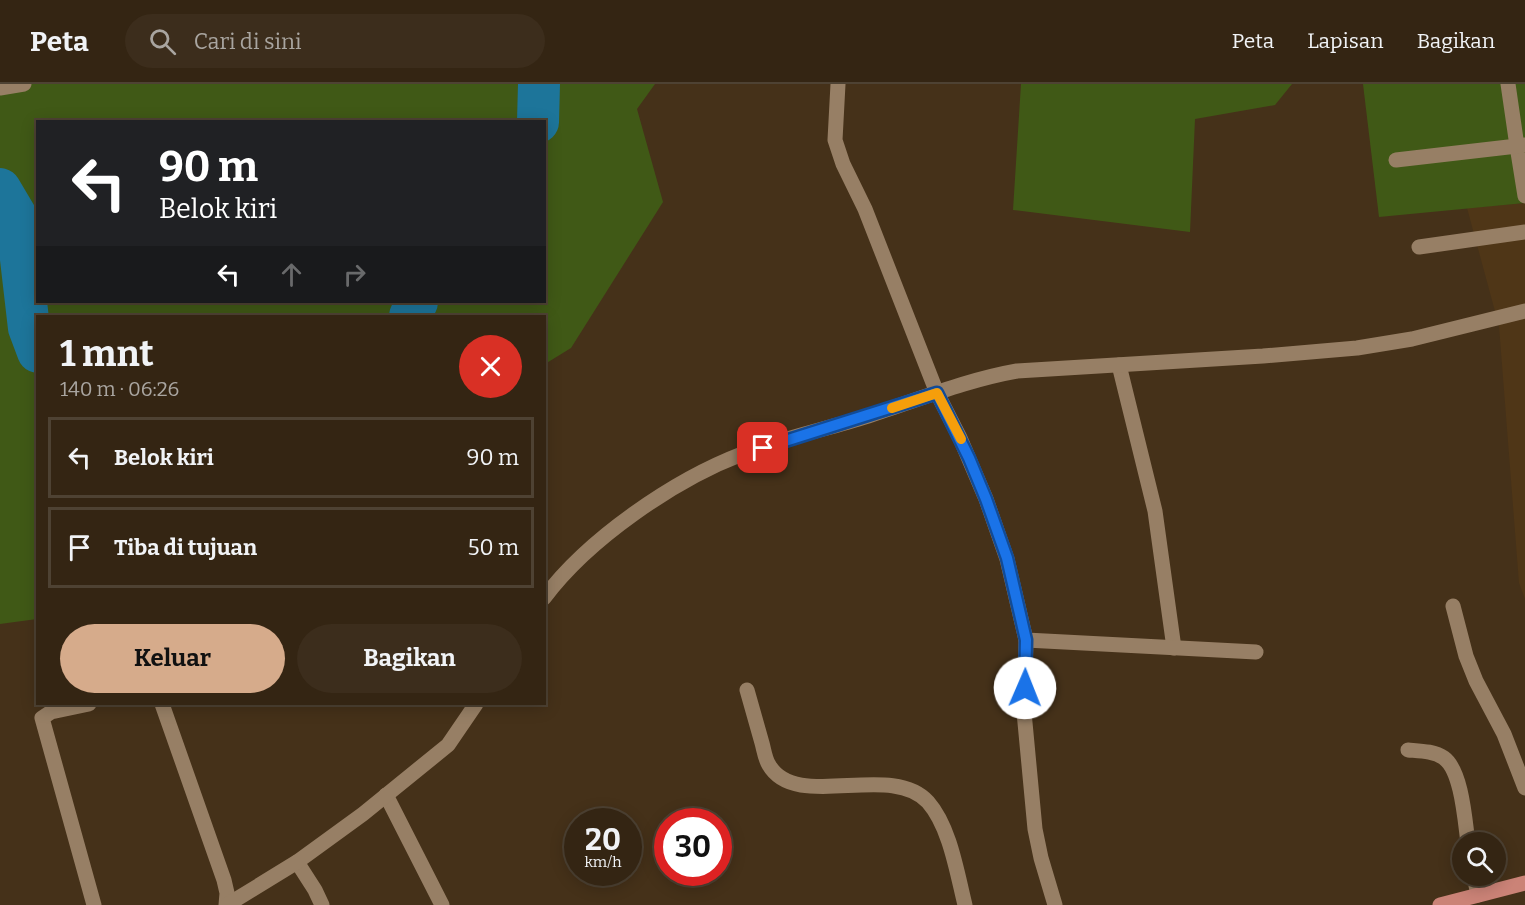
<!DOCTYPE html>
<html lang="id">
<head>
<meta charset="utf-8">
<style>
	:root { --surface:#342513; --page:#3c2d1c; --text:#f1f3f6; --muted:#a9a5a0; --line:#4e4233; --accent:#d6ab8b }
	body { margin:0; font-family:Bitter,serif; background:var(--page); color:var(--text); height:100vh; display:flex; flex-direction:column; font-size:22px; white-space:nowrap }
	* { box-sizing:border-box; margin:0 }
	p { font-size:20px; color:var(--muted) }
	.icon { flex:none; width:33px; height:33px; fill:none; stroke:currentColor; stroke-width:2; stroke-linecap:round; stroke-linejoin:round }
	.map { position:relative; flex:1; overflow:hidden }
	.drawer { position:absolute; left:36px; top:231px; width:510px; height:390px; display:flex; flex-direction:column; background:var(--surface); border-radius:0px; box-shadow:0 3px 15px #0003,0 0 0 2px var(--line) }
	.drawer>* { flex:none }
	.hud { position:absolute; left:36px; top:36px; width:510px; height:183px; border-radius:0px; box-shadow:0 3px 15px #0003,0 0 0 2px var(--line); background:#202124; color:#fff; overflow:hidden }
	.buttons { position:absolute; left:1452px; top:748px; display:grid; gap:12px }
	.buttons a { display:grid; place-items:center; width:54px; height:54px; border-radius:50%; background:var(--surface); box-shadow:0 3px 15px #0003,0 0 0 2px var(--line); font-size:30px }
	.speed { position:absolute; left:564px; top:724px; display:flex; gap:12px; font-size:30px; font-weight:700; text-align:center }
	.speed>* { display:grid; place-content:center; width:78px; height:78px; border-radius:50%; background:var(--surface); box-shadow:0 3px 15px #0003,0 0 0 2px var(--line); line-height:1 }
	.speed small { font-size:15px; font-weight:400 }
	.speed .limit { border:9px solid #d22; background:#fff; color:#111 }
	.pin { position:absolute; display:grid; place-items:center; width:51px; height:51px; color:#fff; margin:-26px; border-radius:12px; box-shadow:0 3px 9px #0006 }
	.me { position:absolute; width:66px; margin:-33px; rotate:1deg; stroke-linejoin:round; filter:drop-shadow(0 0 4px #0008) }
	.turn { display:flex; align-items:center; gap:21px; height:126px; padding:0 24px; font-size:27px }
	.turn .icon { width:78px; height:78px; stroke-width:2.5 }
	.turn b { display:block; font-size:42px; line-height:51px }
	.lanes { display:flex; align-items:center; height:57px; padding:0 24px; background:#0003; justify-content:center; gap:30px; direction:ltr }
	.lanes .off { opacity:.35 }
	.round { display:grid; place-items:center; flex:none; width:63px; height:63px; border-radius:32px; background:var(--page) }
	.head { display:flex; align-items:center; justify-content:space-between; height:102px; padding:0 24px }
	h1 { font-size:36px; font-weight:700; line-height:45px }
	.primary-button { display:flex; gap:12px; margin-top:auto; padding:12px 24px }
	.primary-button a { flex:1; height:69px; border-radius:36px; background:var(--accent); color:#111; font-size:24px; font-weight:700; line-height:69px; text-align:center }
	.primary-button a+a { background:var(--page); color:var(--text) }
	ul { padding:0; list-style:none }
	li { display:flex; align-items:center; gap:18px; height:81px; margin:0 12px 9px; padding:0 12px; border:3px solid var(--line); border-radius:0px }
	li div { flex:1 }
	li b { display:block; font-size:22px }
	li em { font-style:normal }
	header { display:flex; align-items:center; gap:36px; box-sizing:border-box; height:84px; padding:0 30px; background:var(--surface); border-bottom:2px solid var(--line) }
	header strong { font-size:28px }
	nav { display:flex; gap:33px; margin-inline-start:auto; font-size:21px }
	.search { width:420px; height:54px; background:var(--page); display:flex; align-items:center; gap:15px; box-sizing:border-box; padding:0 21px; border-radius:33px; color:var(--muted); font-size:22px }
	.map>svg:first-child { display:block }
</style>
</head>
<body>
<header>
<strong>Peta</strong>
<div class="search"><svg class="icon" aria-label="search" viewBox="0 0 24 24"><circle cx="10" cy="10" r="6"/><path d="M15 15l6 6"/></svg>Cari di sini</div>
<nav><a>Peta</a><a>Lapisan</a><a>Bagikan</a></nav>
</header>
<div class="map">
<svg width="1525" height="821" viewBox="0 0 1525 821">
	<rect width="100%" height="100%" fill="#453119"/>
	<path fill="#4f3617" d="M1525 119V515L1519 499 1499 242 1467 124Z"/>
	<g fill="#405916" fill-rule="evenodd">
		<path d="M0 0H655L637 25 663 118 571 264 545 280 544 232H38L37 535 0 540ZM38 38H544V218H38Z"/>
		<path d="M1021 0H1292L1275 21 1195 35 1190 148 1013 126Z"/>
		<path d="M1363 0H1525V119L1379 133Z"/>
	</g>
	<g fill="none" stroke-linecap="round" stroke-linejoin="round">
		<g stroke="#1d759a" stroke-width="42">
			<path d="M538 38 539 0"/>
			<path d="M0 105 16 132 29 244 38 268"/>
			<path d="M410 232 417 218"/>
		</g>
		<g stroke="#977f65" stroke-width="15">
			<path d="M838 0 835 56 843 80 865 125 937 309 960 354 986 415 1007 475 1026 556 1024 628 1035 745 1041 774 1055 821"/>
			<path d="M0 4 24 0"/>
			<path d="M1525 61 1517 62 1525 112"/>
			<path d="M1396 76 1517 62 1508 0"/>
			<path d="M1419 163 1525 148"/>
			<path d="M1119 281 1155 427 1174 564"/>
			<path d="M544 514C588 455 674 396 742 370 783 354 827 345 868 332 918 316 966 296 1017 287L1263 272 1357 264 1412 255 1525 227"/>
			<path d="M1453 522 1466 572 1476 597 1504 650 1525 704"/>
			<path d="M1026 556 1256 568"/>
			<path d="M747 606C752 624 757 641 762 659 764 666 765 675 769 681 796 728 891 677 928 718 950 743 957 789 965 821"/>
			<path d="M89 620 51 628 42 634 94 821"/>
			<path d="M162 620 224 796 227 809 226 821"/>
			<path d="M1408 666C1420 667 1434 667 1444 674 1462 687 1465 738 1468 759"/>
			<path d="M386 711 442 821"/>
			<path d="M297 778 315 806 322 821"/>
			<path d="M1474 792 1478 811"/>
			<path d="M227 821 297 778 363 730 448 661 476 620"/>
		</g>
		<path stroke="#cb8377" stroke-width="15" d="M1440 821 1525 799"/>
	</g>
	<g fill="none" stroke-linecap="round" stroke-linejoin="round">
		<defs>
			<path id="route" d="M763 364 937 309 969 374 986 415 1007 474 1026 556 1025 604"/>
		</defs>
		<use href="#route" stroke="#114b97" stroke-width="15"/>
		<use href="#route" stroke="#1a73e8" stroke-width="10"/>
		<path stroke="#f59e0b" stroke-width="10" d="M892 324 937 309 961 355"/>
	</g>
</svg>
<div class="buttons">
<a><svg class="icon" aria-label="search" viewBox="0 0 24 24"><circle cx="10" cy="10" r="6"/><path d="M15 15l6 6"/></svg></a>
</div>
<div class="speed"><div>20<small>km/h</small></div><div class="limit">30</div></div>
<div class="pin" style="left:763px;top:364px;background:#d93025"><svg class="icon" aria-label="arrive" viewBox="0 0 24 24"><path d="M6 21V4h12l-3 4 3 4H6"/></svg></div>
<svg class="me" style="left:1025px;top:604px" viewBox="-20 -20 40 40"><circle r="19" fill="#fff"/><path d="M0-13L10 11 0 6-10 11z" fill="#1a73e8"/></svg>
<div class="hud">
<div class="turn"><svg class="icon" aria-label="left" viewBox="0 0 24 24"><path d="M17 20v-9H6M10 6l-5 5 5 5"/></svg><div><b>90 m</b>Belok kiri</div></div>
<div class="lanes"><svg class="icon" aria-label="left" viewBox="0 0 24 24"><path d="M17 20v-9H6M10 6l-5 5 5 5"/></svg><svg class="icon off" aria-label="ahead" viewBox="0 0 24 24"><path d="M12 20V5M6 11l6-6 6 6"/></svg><svg class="icon off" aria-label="right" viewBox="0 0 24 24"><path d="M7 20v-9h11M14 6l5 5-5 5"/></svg></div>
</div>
<section class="drawer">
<div class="head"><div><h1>1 mnt</h1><p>140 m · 06:26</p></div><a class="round" style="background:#d93025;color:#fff"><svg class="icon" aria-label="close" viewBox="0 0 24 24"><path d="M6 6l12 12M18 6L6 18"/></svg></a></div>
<ul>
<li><svg class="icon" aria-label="left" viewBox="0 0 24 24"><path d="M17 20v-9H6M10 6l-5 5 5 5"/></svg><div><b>Belok kiri</b></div><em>90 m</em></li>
<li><svg class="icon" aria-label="arrive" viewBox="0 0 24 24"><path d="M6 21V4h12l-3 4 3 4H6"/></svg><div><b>Tiba di tujuan</b></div><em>50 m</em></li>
</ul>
<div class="primary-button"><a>Keluar</a><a>Bagikan</a></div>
</section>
</div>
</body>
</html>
